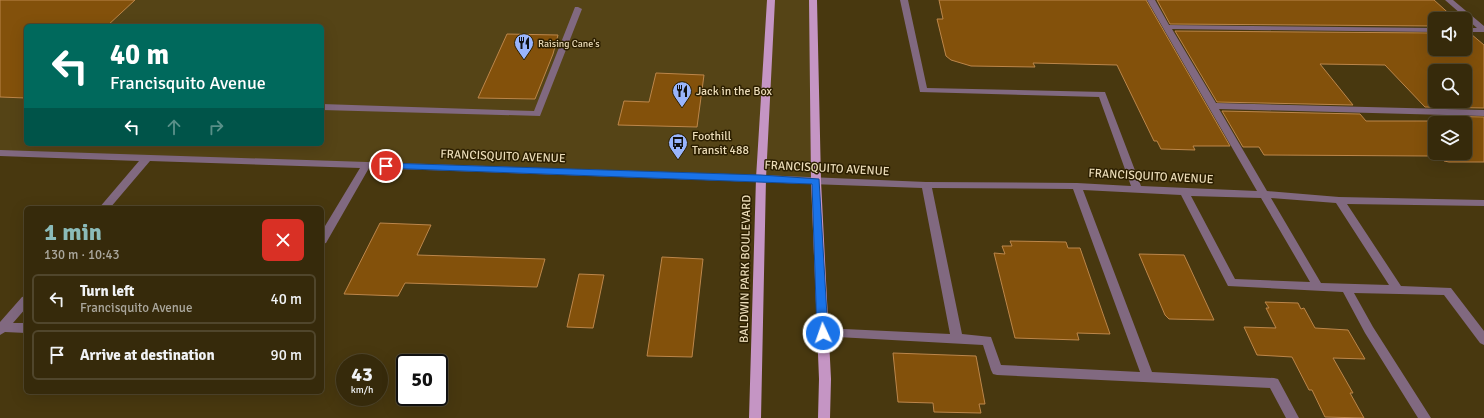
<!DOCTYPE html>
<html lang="en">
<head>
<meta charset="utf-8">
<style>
	:root { --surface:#362a0b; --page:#3d3214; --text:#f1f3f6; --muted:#aaa79d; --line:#50462c; --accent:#8bbbb9 }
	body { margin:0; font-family:Signika,sans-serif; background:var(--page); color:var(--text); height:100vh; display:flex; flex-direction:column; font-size:15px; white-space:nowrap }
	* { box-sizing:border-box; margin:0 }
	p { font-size:13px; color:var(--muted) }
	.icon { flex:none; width:22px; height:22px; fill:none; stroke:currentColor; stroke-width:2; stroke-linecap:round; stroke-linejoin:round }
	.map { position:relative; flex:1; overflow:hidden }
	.panel { position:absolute; left:24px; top:206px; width:300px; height:188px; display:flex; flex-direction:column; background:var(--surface); border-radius:6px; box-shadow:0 4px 16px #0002,0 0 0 1px var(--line) }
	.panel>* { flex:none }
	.banner { position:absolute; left:24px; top:24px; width:300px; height:122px; border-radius:6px; box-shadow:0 4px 16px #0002,0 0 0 1px var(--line); background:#00695c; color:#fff; overflow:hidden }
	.tools { position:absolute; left:1428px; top:12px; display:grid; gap:8px }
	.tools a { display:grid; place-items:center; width:44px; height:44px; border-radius:6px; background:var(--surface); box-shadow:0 4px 16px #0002,0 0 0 1px var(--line); font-size:20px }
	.speed { position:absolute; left:336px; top:354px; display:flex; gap:8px; font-size:20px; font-weight:700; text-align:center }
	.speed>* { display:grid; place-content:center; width:52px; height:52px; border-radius:50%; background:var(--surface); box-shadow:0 4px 16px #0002,0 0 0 1px var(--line); line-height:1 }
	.speed small { font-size:10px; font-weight:400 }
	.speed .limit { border:2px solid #111; border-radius:6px; background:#fff; color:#111 }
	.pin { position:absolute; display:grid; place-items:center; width:34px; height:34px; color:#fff; margin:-17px; border:2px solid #fff; border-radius:50%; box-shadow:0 1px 4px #0007 }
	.me { position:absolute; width:44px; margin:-22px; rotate:357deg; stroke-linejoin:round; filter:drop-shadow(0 0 3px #0008) }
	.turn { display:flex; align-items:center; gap:14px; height:84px; padding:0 20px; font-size:18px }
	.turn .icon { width:52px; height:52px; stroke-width:2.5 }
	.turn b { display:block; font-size:28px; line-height:34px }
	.lanes { display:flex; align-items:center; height:38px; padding:0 20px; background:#0003; justify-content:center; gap:20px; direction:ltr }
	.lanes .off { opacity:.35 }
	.round { display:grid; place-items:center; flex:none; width:42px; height:42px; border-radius:6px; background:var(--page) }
	.headline { display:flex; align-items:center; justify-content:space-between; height:68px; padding:0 20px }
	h1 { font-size:24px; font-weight:700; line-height:30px; color:var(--accent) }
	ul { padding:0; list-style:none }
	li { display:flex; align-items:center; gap:12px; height:50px; margin:0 8px 6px; padding:0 12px; border:2px solid var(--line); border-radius:6px }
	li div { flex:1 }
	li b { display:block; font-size:15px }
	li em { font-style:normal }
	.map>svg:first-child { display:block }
</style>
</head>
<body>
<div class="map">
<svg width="1484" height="418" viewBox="0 0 1484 418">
	<rect width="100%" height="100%" fill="#48380f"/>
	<path fill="#554416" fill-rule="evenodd" d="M0 0H813L816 181 0 153ZM26 26H322V144H26Z"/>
	<g fill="#83510b" stroke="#bc864a" fill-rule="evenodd">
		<path d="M0 0H135L107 26H26V98L0 97Z"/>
		<path d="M939 0H1146L1230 146H1193L1195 150 1161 149 1157 141H1154L1117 65 1033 63 1035 67 971 66 951 60 946 56 937 19H943Z"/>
		<path d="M1157 0H1434L1455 19H1435V26L1170 24Z"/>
		<path d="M1175 31 1435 33V49H1465V34H1471L1484 45V108L1425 107 1385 65 1320 64 1353 105 1217 102ZM1435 71H1465V101H1435Z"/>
		<path d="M507 34 558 35 553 54 535 99 478 98Z"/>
		<path d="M656 73 704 75 697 127 618 125 624 101 649 102Z"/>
		<path d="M1222 111 1360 114 1366 121H1439L1434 116 1484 117V162H1449L1444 161 1441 158 1431 157 1429 156 1264 155 1259 147H1243ZM1435 123H1465V153H1435Z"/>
		<path d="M380 223 431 225 417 255 545 259 537 287 405 283 398 296 344 294Z"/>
		<path d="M1010 241 1066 242 1068 248H1080L1110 334 1077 333 1079 340 1015 338 994 253 1005 254 1002 246H1012Z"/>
		<path d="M1139 254 1184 255 1214 320 1169 319 1165 315Z"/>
		<path d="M662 257 703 259 692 357 647 356Z"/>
		<path d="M579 274 604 275 593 328 567 327Z"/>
		<path d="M1265 302 1298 303 1301 309 1304 308 1315 328 1348 330 1365 359 1333 358 1353 393H1350L1364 418 1325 417 1312 390H1309L1292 357 1257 355 1244 327 1276 328 1266 308H1269Z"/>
		<path d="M893 353 976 356 985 404H979L981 413 934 412 933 403 898 402Z"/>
	</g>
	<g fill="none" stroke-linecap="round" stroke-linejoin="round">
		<g fill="#816980" fill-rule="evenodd">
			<path d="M900 0H908L927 88 1105 92 1141 186 1257 191 1147 0H1155L1169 25 1435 28V32L1172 29 1216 103 1484 110V116L1219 109 1267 191 1339 197 1484 200V206L1347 204 1401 286 1451 288 1484 331V345L1480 343 1444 295 1354 293 1373 327 1431 418H1418L1365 333 1343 292 1228 286 1181 195 1083 190 1152 372 1274 378 1278 379 1299 418H1286L1270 388 997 375 993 374 991 370 983 345 819 336 817 333 819 330 823 328 950 334 922 188 369 168 326 243 322 244V231L360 168 150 161 110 208H99L139 161 0 156V150L761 175 926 182 1077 183 1131 186 1099 97 920 92ZM932 188 1073 189 1140 372 1001 365 991 337 962 334ZM1191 196 1261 198 1310 282 1235 279ZM1271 198 1336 203 1389 285 1321 283Z"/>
			<path d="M1445 0H1453L1484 26V32H1465V28H1477Z"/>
			<path d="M575 7H578L582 9 540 116 322 110V104L534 111Z"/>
			<path d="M26 296V308L13 323H26V333L5 332 0 335V322L22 297Z"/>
		</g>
		<g fill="#c595c4" fill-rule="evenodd">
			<path d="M767 0H775L766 178 761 418H749L756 178Z"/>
			<path d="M809 0H817L821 181 831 379 830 418H818L819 379 811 181Z"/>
		</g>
	</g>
	<path fill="#1a73e8" stroke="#114b97" d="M386 163 761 175 819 179 828 333 826 336 823 337 819 336 817 333 812 184 382 168 381 166 382 164Z"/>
	<defs>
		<symbol id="restaurant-pin" viewBox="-11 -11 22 30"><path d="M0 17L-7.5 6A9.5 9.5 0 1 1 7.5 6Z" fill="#99b5fd" stroke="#2c1f00"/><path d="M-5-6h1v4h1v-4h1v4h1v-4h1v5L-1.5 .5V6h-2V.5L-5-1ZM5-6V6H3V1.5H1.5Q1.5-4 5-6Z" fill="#111"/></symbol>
		<symbol id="bus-pin" viewBox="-11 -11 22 30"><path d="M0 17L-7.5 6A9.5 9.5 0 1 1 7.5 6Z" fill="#99b5fd" stroke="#2c1f00"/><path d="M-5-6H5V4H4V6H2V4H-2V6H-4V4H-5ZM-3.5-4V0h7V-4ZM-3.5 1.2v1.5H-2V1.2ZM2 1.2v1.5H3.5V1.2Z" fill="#111"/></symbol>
	</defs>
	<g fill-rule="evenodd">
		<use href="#restaurant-pin" x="513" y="32" width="22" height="30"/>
		<use href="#restaurant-pin" x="671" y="80" width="22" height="30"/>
		<use href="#bus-pin" x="667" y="132" width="22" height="30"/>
	</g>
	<g text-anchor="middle" stroke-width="3" stroke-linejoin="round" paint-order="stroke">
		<g font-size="10" fill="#ebdcb8" stroke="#2c1f00" text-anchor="start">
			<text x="538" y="47">Raising Cane's</text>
		</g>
		<g font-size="12" fill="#ebdcb8" stroke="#2c1f00" text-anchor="start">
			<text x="696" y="95">Jack in the Box</text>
			<text x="692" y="140">Foothill<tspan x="692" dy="14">Transit 488</tspan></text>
		</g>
		<g font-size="12" fill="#ebdcb8" stroke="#2c1f00">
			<text transform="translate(503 156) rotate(2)" y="4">FRANCISQUITO AVENUE</text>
			<text transform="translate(827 168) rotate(3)" y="4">FRANCISQUITO AVENUE</text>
			<text transform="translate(1151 176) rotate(3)" y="4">FRANCISQUITO AVENUE</text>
			<text transform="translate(745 269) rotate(-89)" y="4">BALDWIN PARK BOULEVARD</text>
		</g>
	</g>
</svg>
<div class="tools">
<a><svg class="icon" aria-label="sound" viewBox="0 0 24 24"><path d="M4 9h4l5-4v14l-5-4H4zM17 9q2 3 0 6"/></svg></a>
<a><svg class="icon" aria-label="search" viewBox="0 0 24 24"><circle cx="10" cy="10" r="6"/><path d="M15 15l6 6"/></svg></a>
<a><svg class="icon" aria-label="layers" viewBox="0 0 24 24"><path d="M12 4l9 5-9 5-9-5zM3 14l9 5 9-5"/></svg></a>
</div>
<div class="speed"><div>43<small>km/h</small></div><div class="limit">50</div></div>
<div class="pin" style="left:386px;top:166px;background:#d93025"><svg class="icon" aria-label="arrive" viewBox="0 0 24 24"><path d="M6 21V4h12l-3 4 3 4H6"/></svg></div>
<svg class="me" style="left:823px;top:333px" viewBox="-20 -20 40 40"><circle r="17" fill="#1a73e8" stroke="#fff" stroke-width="3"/><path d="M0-11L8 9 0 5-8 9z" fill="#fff"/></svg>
<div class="banner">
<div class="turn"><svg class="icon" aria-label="left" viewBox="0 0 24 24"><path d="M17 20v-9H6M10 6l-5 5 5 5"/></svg><div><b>40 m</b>Francisquito Avenue</div></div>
<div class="lanes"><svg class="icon" aria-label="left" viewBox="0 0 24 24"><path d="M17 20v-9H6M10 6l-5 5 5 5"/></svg><svg class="icon off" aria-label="ahead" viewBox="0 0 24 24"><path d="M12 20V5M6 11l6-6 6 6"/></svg><svg class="icon off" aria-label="right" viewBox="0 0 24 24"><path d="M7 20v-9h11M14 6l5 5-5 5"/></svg></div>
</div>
<section class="panel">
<div class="headline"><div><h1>1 min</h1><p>130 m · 10:43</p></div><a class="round" style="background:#d93025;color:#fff"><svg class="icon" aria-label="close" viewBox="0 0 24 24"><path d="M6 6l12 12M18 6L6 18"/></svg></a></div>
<ul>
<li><svg class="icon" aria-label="left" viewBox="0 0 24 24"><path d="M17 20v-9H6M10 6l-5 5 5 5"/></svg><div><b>Turn left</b><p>Francisquito Avenue</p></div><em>40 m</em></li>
<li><svg class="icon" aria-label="arrive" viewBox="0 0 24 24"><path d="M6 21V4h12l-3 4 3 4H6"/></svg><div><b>Arrive at destination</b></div><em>90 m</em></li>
</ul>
</section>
</div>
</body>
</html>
